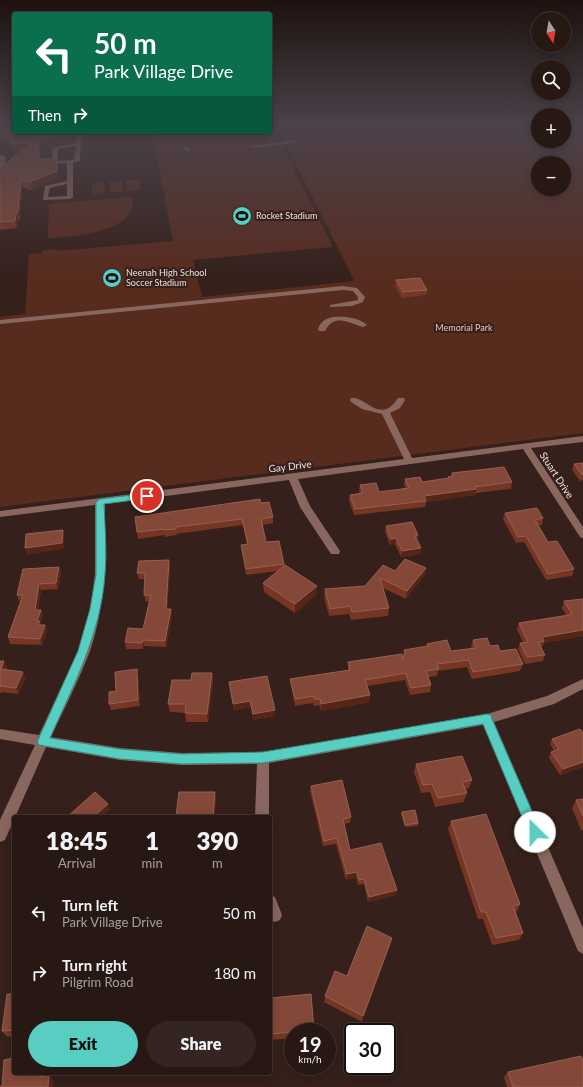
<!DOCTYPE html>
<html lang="en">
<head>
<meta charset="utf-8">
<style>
	:root { --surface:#281814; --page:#342522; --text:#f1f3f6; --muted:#a5a0a0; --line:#443734; --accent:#57cec1 }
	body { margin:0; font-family:Lato,sans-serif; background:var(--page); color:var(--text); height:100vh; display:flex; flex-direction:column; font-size:15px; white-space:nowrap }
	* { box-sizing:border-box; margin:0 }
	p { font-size:13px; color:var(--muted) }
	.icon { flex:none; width:22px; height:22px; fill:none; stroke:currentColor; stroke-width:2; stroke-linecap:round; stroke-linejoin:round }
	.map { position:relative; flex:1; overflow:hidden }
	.sheet { position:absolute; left:12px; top:815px; width:260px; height:260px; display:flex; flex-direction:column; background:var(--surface); border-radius:4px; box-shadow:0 2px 10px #0003,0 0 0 1px var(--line) }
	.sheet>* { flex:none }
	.banner { position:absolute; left:12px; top:12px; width:260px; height:122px; border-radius:4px; box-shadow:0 2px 10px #0003,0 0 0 1px var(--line); background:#0b6e4f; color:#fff; overflow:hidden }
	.needle { width:26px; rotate:169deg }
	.controls { position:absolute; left:531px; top:12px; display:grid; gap:8px }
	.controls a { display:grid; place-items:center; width:40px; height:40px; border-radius:50%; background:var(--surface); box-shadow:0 2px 10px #0003,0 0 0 1px var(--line); font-size:20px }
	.speed { position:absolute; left:284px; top:1023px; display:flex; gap:8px; font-size:20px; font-weight:700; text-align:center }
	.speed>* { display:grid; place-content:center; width:52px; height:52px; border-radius:50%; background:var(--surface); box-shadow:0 2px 10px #0003,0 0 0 1px var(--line); line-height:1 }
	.speed small { font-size:10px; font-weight:400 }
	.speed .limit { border:2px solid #111; border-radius:6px; background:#fff; color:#111 }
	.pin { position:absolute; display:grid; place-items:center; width:34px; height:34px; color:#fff; margin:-17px; border:2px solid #fff; border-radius:50%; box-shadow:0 1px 4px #0007 }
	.me { position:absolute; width:44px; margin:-22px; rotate:337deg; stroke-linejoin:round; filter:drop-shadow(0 0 3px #0008) }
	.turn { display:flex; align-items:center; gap:14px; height:84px; padding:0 16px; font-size:18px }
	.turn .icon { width:52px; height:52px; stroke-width:2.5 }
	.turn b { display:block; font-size:28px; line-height:34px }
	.then { display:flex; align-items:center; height:38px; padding:0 16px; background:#0003; gap:8px; font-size:15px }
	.eta { display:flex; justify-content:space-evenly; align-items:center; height:68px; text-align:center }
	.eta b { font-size:24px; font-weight:800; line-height:28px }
	.primary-button { display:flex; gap:8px; margin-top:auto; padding:8px 16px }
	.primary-button a { flex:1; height:46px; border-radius:24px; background:var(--accent); color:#111; font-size:16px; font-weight:800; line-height:46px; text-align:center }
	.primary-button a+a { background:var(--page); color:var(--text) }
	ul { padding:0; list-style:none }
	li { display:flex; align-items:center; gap:12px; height:60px; padding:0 16px }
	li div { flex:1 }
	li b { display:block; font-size:15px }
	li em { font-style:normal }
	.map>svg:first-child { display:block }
</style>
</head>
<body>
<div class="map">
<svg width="583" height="1087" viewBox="0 0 583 1087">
	<rect width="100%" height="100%" fill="#35201b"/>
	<g fill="#582b1f" fill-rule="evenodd">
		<path d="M277 125H538V141H564V125H583V433L0 507V317L25 314 29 254 42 253 43 250 57 249V251L173 241 153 136 214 132H270V128H273L333 247 193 260 202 297 354 281ZM538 163H564V189H538Z"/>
		<path d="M126 180H139L140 190 127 191Z"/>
		<path d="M122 181 123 192H110L109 182Z"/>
		<path d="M104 182 105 193 92 194V183Z"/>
		<path d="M132 197C141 232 71 237 48 238L49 205 55 203Z"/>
	</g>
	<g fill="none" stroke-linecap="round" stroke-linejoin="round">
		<g fill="#89675e" fill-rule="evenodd">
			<path d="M77 132H81L80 161 73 163V197L70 199 43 200 45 186 67 181V163L53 164 52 148 76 143ZM76 146 74 160 58 161V149ZM67 184V196L48 197 50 188Z"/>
			<path d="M294 140 296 141V143L254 148 251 146Z"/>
			<path d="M185 146 192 150 189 152 182 148Z"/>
			<path d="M0 154 6 157 3 171 0 173Z"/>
			<path d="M343 286 357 288 365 297 363 302 352 306 330 307V305L358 300V297L353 291 343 290 0 324V320Z"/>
			<path d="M333 317C344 316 358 317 367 325L363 327C349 323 334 313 325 331H319L318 329C321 321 325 319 333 317Z"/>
			<path d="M351 398C365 395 380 426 398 398H404L405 400 400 408 390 413 412 458 583 436V442L531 448 583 527V538L580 537 523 449 298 479 310 506 340 551 339 554H331L300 507 289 480 105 504C105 554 107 602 90 651 79 680 64 709 51 737L120 748 182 753 263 752 487 714 547 696 583 679V689L554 704 494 722 583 928V954L578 951 483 725 269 763V817H255L257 764 182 765 120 760 46 747 5 840 0 842V820L35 745 0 739V729L39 735 78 651 90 609 95 574V505L0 517V511L404 459 382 414 362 409 351 402 350 400Z"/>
			<path d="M270 895 275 897 282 915 280 920 275 922 270 920Z"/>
		</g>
	</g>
	<g fill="#773524">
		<path d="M0 125 14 132H68V138H65V143L40 145V159L57 158 58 165V178L32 190 22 187 20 220H18L17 228 0 230V168L21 151H12L11 142 0 139Z"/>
		<path d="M396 280 427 290 426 295 402 298 395 286Z"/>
		<path d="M583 463V480L580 481 572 470 574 464Z"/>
		<path d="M452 473 512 482 511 489 476 493 475 495 426 502 425 507 354 515 349 501 350 495 360 493 359 491 360 485 379 492 406 489 404 485 405 479 422 482 448 479V477L451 476Z"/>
		<path d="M261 503 273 517V523L262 525 266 542 284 564V566L316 595 295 613 264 592 263 583 278 571 246 575 242 552 241 545H247L243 525 176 534 177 535 165 537V535L138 539 137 532Z"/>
		<path d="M505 513 543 518 542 525H538L548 542 574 569 572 576 546 580 524 542 516 543 503 519Z"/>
		<path d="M386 526 418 535 417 540 421 548 420 554 401 557 395 544 390 545 385 532Z"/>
		<path d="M169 560 170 566 167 609H171L172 615 166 647 144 646 143 649H126L125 642 143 629 149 601 146 602 144 595 145 579H139L137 573Z"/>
		<path d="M59 567 61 573 58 589 41 590 38 610H41L43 616 40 623 41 625H45L47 631 42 645 10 644 8 637 21 601H19L17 595Z"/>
		<path d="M426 568 424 576 406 599 383 588 389 608 388 616 351 620 349 614 329 616 324 597 325 589 365 586 395 571Z"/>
		<path d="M583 599V636L544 643 542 647H541L545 655 543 661 525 664 518 649 520 643 523 642 517 629 519 623 567 616 562 608 564 601Z"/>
		<path d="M473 640 490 646 500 651 523 664 520 671 472 679 467 667 438 671 437 676 429 677 431 685 430 692 410 695 405 680 367 686 370 695 369 702 321 711 319 705 314 706 313 703 295 706 291 685 290 679 348 670V662L403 657 404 650 426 646 427 644 451 651 472 648 471 647Z"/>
		<path d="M0 661 7 667 6 670 26 678 18 694 2 692V693H0Z"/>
		<path d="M212 673 213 682 208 722H186L185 713 170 712 168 704 191 680Z"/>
		<path d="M138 675 140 706 111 710 109 704Z"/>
		<path d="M229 682 275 716 253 720 251 707 234 710Z"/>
		<path d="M583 733V767L560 775 549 758 551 752 554 751 550 744 552 739Z"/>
		<path d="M416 764 472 780 469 788 465 789 467 793 464 802 435 807 430 792 421 793 414 772Z"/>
		<path d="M311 786 351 817 350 823 344 824 350 850 397 890 396 895 368 902 364 884 358 885 356 877 346 880 336 844 323 846 310 791Z"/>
		<path d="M583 799V830H581L572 808 576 800Z"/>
		<path d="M402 812 418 823V826L405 827 401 814Z"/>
		<path d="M451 821 520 904 517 911 515 912 523 933 519 940 492 945 483 919H478L448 829Z"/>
		<path d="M392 938 390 945 362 1022 324 1002 325 996Z"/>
		<path d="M14 994V1036L7 1037 2 1031Z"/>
		<path d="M270 998 314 1030V1032H293V1038L270 1040Z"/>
		<path d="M508 1072 583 1087H507L504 1077Z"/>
	</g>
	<g fill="#572518">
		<path d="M64 132 65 138V143L40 145 39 166 38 159 39 138Z"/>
		<path d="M31 143 32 150 12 151 10 144Z"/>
		<path d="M57 158 58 165V178L32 190 30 182Z"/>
		<path d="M21 180 22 187 20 220 18 212Z"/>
		<path d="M16 213 18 220 17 228 15 221Z"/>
		<path d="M476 489 475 495 426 502V501L424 496Z"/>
		<path d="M63 530 64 536V549L27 555 25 548Z"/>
		<path d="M396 538 395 544 390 545 391 539Z"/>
		<path d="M421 548 420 554 401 557 402 551Z"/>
		<path d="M169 560 170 566 167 615 166 609Z"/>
		<path d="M59 567 61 573 58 589 56 583Z"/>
		<path d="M426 568 424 576 406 599 407 591Z"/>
		<path d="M39 584 41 590 37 616 35 610Z"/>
		<path d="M317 586 316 595 295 613V604Z"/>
		<path d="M171 609 172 615 166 647 165 641Z"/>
		<path d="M41 610 43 616 40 623 42 627 40 631 37 621Z"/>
		<path d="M45 625 47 631 42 645 40 639Z"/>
		<path d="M583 630V636L544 643V641L542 637Z"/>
		<path d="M143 640 144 646 143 649 142 643Z"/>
		<path d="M4 661 7 667 3 675 1 669Z"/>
		<path d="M137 669 138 675 140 706 138 700Z"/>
		<path d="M23 672 26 678 18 694 16 688Z"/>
		<path d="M212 673 213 682 208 722 207 714Z"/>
		<path d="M370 695 369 702 321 711V704Z"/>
		<path d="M250 701 251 707 234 710 233 704Z"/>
		<path d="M275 710V716L253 720V714Z"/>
		<path d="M583 762V767L560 775 563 769Z"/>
		<path d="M215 792 216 799 215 817H213Z"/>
		<path d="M108 804 110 810 101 817H93Z"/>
		<path d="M357 872 356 877 346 880 347 874Z"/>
		<path d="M397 890 396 895 368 902 369 897Z"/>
		<path d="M392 938 390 945 362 1022 363 1016Z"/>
		<path d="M39 1073H44V1082L39 1077Z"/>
		<path d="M49 1075 53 1080V1087H48Z"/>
	</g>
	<g fill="#844838" stroke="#956052">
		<path d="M0 125H14V132H64L63 136 39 138 38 159 57 158V171L30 182 21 180 18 212 16 213 15 221 0 222V168L31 143 10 144 11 135 0 132Z"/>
		<path d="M420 278 427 290 403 292 396 280Z"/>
		<path d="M583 463V474L582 475 574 464Z"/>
		<path d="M504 467 512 482 475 487 476 489 424 496 426 501 355 509 350 495 363 493 360 485 376 483 379 492 409 488 405 479 420 477 422 482 449 478 448 477 453 476 452 473Z"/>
		<path d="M260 499 261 503 269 502 273 517 261 519 266 542 279 541 284 564 246 569 241 545 248 544 242 519 176 527V529L164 530V529L137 532 135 517Z"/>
		<path d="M537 508 543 518 535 520 548 542 557 541 574 569 548 574 526 536 518 537 505 513Z"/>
		<path d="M412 522 418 535 415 536 421 548 402 551 396 538 391 539 386 526Z"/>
		<path d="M63 530 62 543 25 548 26 534Z"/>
		<path d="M405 559 426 568 407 591 380 578 389 608 352 612 350 606 330 609 325 589 365 586 383 565 395 571Z"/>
		<path d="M169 560 166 609H171L165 641 143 640 142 643 125 642 128 628 143 629 151 595H144L145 573H137L139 561Z"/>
		<path d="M285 565 317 586 295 604 263 583Z"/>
		<path d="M59 567 56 583 39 584 35 610H41L37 621H40L38 625H45L40 639 8 637 23 595H17L23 569Z"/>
		<path d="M583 599V630L542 637 544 641 538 642 545 655 527 657 520 643 528 642 519 623 569 615 572 614 564 601Z"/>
		<path d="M487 638 490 646 498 645 500 651 516 649 523 664 473 672 469 660 437 664 439 669 426 671 431 685 411 688 406 673 365 680 370 695 321 704 320 699H314V696L295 699 290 679 350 670 348 662 402 654 403 659 405 653 404 650 428 646 427 644 447 640 451 651 476 648 473 640Z"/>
		<path d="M0 661H4L1 669 23 672 16 688 0 686Z"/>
		<path d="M137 669 138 700 109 704V692L116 691 115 672Z"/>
		<path d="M192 673H212L207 714 185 713 186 704H168L172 680H191Z"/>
		<path d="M267 676 275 710 253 714 250 701 233 704 229 682Z"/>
		<path d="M580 729 583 733V762L563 769 551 752 559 749 552 739Z"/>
		<path d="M462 756 472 780 462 782 467 793 438 798 432 784 423 785 416 764Z"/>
		<path d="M342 780 351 817 343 819 350 850 381 843 397 890 369 897 364 879 359 880 357 872 347 874 337 838 324 841 311 786Z"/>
		<path d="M95 792 108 804 93 817H67Z"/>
		<path d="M179 792H215L213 816 179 817V816H176Z"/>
		<path d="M583 799V816L576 800Z"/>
		<path d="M415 810 418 823 405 825 402 812Z"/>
		<path d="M486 814 520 904 513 906 523 933 496 938 486 912H481L451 821Z"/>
		<path d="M367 926 392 938 363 1016 325 996 335 971 347 976Z"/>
		<path d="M7 994H14V1030L2 1031Z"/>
		<path d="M311 994 314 1030 270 1034V998Z"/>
		<path d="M581 1056 583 1060V1087H513L508 1072Z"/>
		<path d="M14 1058V1073H39V1077L49 1075 48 1087H0L2 1086 4 1060Z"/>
	</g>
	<linearGradient id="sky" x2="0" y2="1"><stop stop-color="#1d120f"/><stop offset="0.45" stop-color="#4b424a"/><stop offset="1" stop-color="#4b424a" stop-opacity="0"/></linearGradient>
	<rect width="583" height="277" fill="url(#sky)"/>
	<path fill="#57cec1" stroke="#39867d" d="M147 493H150L151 496 150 498 104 504C105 527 107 551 105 574 101 634 74 684 50 738L120 749 182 754 263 752 487 714 491 715 492 719 541 832 539 836 535 838 530 836 483 724 263 763 182 764 120 759 39 745 37 742 78 651 90 609 96 574V502L100 499Z"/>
	<defs>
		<symbol id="stadium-disc" viewBox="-11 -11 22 22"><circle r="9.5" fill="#57cec1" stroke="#35201b"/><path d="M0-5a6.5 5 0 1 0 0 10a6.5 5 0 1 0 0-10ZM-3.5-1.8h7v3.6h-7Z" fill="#111"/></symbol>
	</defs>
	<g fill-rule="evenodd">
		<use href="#stadium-disc" x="231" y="205" width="22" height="22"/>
		<use href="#stadium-disc" x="101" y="267" width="22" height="22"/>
	</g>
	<g text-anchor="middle" stroke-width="4" stroke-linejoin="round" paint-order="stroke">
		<g font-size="9" fill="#f0e2de" stroke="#35201b" text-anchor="start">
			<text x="256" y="219">Rocket Stadium</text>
			<text x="126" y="276">Neenah High School<tspan x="126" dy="10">Soccer Stadium</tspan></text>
		</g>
		<g font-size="9" fill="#f3c6bb" stroke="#35201b">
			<text x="464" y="331">Memorial Park</text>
		</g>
		<g font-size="10" fill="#f0e2de" stroke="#35201b">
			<text transform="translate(290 466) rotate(-7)" y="4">Gay Drive</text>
			<text transform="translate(557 475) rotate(57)" y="4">Stuart Drive</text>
		</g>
	</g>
</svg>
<div class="controls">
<a><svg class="needle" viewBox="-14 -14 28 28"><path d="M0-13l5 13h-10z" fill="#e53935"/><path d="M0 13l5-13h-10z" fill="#a5a0a0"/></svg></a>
<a><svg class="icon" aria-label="search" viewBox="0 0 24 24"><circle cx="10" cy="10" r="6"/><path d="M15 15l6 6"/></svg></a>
<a>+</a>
<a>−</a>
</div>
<div class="speed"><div>19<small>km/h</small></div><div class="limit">30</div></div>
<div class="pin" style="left:147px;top:496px;background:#d93025"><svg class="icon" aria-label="arrive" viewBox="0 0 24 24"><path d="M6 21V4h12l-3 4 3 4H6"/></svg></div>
<svg class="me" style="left:535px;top:832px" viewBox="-20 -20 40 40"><circle r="19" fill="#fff"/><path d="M0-13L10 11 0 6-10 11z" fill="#57cec1"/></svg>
<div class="banner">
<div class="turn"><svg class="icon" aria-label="left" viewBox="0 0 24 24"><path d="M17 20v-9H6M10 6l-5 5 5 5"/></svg><div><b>50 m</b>Park Village Drive</div></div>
<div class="then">Then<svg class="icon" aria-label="right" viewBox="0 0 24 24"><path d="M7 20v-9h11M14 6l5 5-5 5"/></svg></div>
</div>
<section class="sheet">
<div class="eta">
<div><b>18:45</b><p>Arrival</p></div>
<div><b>1</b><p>min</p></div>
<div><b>390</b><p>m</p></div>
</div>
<ul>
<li><svg class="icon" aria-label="left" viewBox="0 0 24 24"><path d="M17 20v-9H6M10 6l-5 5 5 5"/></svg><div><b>Turn left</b><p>Park Village Drive</p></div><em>50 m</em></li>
<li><svg class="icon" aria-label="right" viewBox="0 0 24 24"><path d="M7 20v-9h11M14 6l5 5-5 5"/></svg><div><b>Turn right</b><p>Pilgrim Road</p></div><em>180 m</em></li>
</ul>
<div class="primary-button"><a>Exit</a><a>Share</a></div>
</section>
</div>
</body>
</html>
